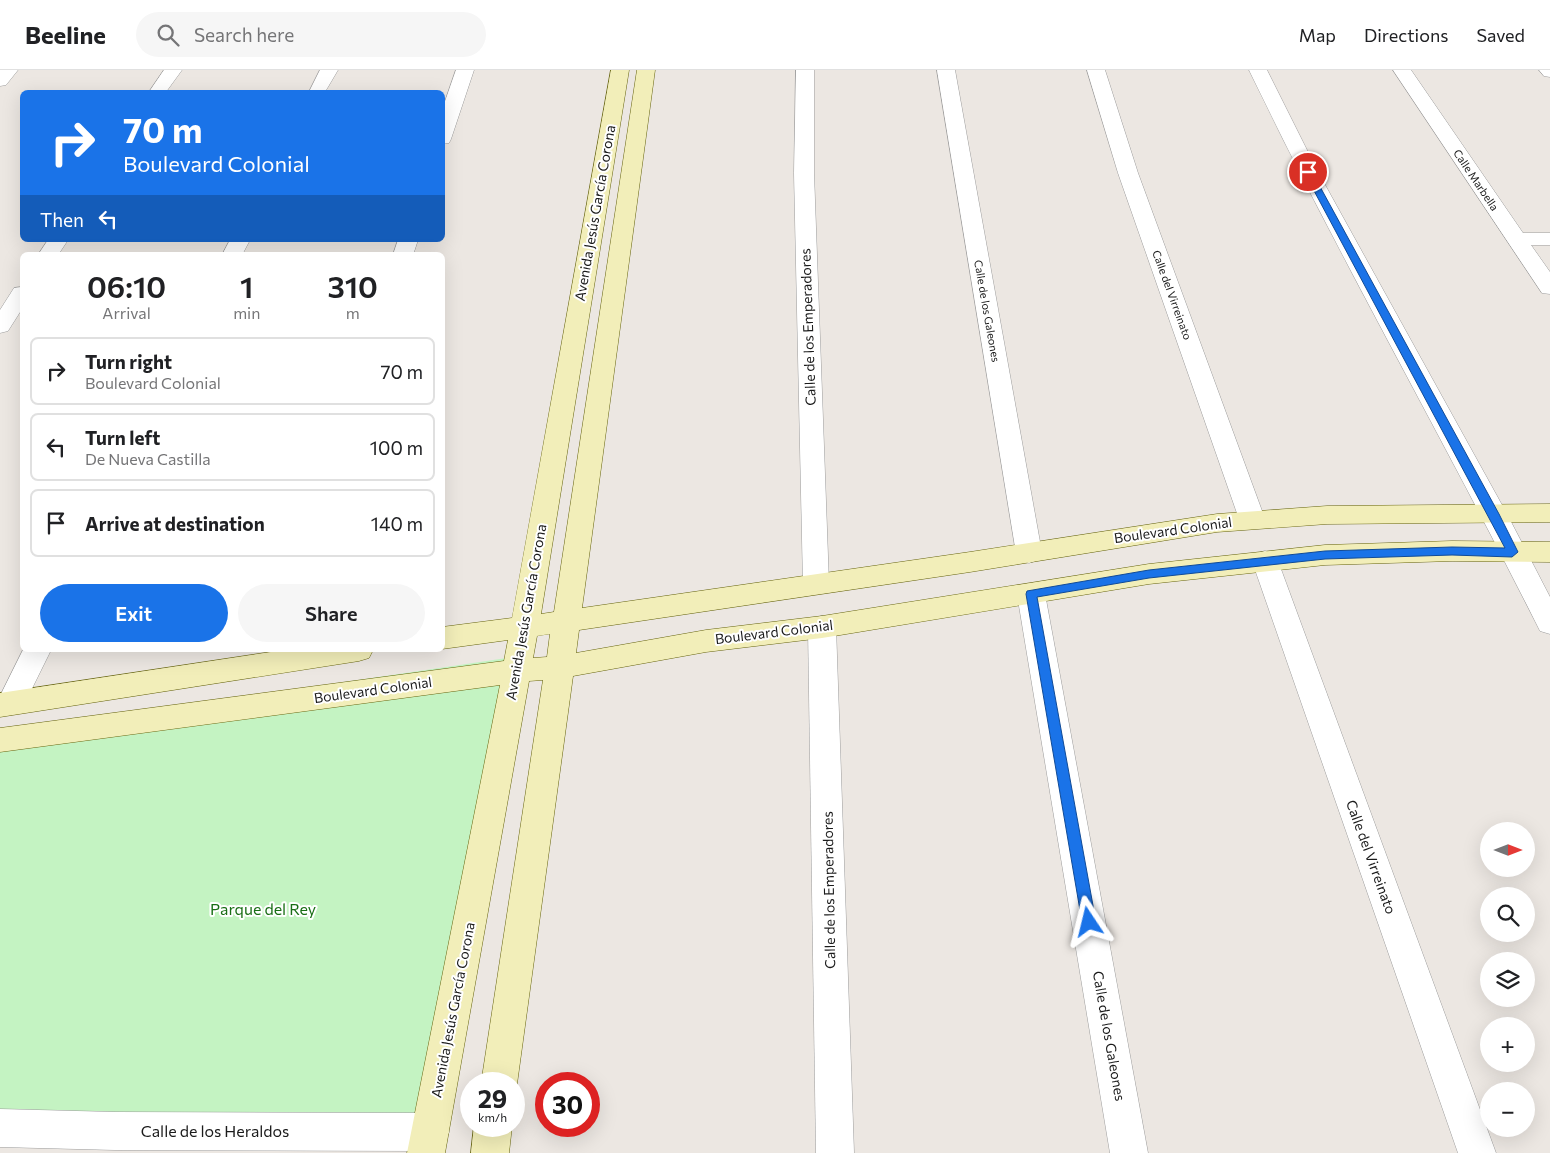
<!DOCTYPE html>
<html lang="en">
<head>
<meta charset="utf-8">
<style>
	:root { --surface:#fff; --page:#f6f6f6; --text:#202124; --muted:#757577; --line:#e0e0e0; --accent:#1a73e8 }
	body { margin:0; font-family:Commissioner,sans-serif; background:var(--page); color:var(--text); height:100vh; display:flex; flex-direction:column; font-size:19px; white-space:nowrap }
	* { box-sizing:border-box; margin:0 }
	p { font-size:16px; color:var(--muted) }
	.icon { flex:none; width:28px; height:28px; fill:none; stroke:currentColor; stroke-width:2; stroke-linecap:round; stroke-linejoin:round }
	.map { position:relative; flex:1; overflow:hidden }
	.panel { position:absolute; left:20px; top:182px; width:425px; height:400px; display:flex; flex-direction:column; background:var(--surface); border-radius:8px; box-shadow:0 5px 20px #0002 }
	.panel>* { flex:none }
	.guide { position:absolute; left:20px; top:20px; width:425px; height:152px; border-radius:8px; box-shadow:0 5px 20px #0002; background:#1a73e8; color:#fff; overflow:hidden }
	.needle { width:32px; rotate:90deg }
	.controls { position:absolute; left:1480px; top:752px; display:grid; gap:10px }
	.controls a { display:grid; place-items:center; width:55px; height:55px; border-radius:50%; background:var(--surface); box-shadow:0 5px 20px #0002; font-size:25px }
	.speed { position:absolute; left:460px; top:1002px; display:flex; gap:10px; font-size:25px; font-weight:700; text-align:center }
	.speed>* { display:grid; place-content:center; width:65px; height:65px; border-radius:50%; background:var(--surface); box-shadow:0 5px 20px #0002; line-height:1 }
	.speed small { font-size:12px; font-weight:400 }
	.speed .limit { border:8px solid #d22; background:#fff; color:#111 }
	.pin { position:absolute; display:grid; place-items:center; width:42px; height:42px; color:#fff; margin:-21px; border:2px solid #fff; border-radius:50%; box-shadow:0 1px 5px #0007 }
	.me { position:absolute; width:55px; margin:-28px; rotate:350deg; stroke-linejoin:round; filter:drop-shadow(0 0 4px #0008) }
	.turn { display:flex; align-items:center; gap:18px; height:105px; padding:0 20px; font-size:22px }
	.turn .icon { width:65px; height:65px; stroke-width:2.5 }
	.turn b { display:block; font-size:35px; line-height:42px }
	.then { display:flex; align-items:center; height:48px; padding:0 20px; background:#0003; gap:10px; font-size:19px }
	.eta { display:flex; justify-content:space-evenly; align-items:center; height:85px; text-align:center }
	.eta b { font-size:30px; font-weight:600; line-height:35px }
	.action { display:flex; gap:10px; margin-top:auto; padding:10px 20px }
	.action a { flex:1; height:58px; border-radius:30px; background:var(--accent); color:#fff; font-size:20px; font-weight:600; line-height:58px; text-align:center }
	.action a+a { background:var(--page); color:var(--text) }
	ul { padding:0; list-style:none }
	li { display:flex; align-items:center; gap:15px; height:68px; margin:0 10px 8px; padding:0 10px; border:2px solid var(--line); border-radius:8px }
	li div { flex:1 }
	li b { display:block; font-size:19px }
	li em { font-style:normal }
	header { display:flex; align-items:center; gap:30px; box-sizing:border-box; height:70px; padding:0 25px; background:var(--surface); border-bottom:1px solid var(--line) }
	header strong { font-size:24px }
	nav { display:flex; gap:28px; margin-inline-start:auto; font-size:18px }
	.search { width:350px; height:45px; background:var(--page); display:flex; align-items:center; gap:12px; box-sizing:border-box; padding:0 18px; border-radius:28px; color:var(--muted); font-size:19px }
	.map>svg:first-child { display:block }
</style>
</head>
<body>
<header>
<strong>Beeline</strong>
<div class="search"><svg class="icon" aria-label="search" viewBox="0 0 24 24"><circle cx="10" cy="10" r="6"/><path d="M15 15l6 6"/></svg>Search here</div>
<nav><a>Map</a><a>Directions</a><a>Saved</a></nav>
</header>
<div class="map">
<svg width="1550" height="1083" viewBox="0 0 1550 1083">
	<rect width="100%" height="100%" fill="#ece7e2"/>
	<path fill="#c4f3c2" d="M520 586 442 1051 0 1052V663Z"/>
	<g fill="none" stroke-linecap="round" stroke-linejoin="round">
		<defs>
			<g id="street">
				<path d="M0 0H18L6 15 0 16Z"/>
				<path d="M164 0H182L166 22H149Z"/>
				<path d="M320 0H338L325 22H309Z"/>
				<path d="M456 0H474L451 69 449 73 442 74V40Z"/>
				<path d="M796 0H814V103L829 514 826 521 816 524 806 521 803 514 794 103Z"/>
				<path d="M937 0H955L1042 483 1038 490 1029 493 1020 490 1016 483Z"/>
				<path d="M1087 0H1105L1138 103 1265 449 1261 456 1252 458 1243 456 1239 449 1118 103Z"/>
				<path d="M1249 0H1267L1318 102 1507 444 1550 527V564L1540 561 1536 553C1443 368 1339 187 1249 0Z"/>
				<path d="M1393 0H1411L1523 163H1550V175H1531L1550 202V224L1542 223Z"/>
				<path d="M1539 0H1550V7L1544 6Z"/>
				<path d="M48 170H68L58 185H38Z"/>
				<path d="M230 170H250L242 185H222Z"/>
				<path d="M398 170H418L413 185H393Z"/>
				<path d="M22 217V239L8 261 0 263V240L14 218Z"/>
				<path d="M1265 481 1274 484 1278 491 1496 1083H1458L1252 491 1256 484Z"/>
				<path d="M1031 514 1041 517 1045 524 1148 1083H1110L1017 524 1021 517Z"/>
				<path d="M822 546 832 549 836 557 854 1083H816L808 557 812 549Z"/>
				<path d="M23 580H51L21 641 11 645 1 641 0 626Z"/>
				<path d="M0 1039 115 1042 430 1043 443 1049 449 1062 443 1075 430 1081 115 1080 0 1077Z"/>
			</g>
			<g id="secondary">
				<path d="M611 0H629L541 544 554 542 637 0H655L582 538 970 482 1217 444 1327 436 1550 434V452L1327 454 1217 462 970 502 579 560 576 583 706 560 822 546 1149 494 1325 475 1452 471 1550 472V492L1452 491 1325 495 1149 514 822 568 706 582 573 606 517 1014 514 1022V1014H481L543 610 529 611 445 1083H407L500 615 0 682V658L504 591 508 570 442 579V557L512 548ZM550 564 547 587 533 588 537 566Z"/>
				<path d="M284 580H373L369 588 359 591 0 647V623Z"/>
				<path d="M474 1056H512L509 1083H471Z"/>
			</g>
		</defs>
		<use href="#street" stroke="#9c9c9c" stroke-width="1"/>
		<use href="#secondary" stroke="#66640f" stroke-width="1"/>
		<use href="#street" fill="#fff" fill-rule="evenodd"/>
		<use href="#secondary" fill="#f2eeb9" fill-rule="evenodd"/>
	</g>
	<path fill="#1a73e8" stroke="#114b97" d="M1308 100 1312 102 1499 444 1518 482 1512 487 1452 485 1325 489 1149 508 1037 527 1096 852 1094 856 1089 858 1084 856 1082 852 1026 524 1027 521 1149 500 1325 481 1452 477 1505 478 1304 102Z"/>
	<g text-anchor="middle" stroke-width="4" stroke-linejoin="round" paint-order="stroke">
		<g font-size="11" fill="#1b1b1b" stroke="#fff">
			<text transform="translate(1476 110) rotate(56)" y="4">Calle Marbella</text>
			<text transform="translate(1172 225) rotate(70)" y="4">Calle del Virreinato</text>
			<text transform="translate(987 241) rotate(80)" y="4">Calle de los Galeones</text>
		</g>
		<g font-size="14" fill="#1b1b1b" stroke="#fff">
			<text transform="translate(595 143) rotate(-80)" y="5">Avenida Jesús García Corona</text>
			<text transform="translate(808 257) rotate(-92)" y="5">Calle de los Emperadores</text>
			<text transform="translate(1173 460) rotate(-8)" y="5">Boulevard Colonial</text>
			<text transform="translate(526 542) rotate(-80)" y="5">Avenida Jesús García Corona</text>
			<text transform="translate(774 562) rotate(-7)" y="5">Boulevard Colonial</text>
			<text transform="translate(373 620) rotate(-8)" y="5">Boulevard Colonial</text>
			<text transform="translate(1371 787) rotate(70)" y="5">Calle del Virreinato</text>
			<text transform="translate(829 820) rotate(-91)" y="5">Calle de los Emperadores</text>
			<text transform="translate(453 940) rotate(-79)" y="5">Avenida Jesús García Corona</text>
			<text transform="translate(1109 966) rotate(80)" y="5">Calle de los Galeones</text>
		</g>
		<g font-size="16" fill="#196e15" stroke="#fff">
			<text x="263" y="845">Parque del Rey</text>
		</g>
		<g font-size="16" fill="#1b1b1b" stroke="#fff">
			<text x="215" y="1067">Calle de los Heraldos</text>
		</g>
	</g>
</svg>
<div class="controls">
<a><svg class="needle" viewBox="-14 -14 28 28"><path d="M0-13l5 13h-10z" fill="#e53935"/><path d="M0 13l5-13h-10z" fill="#757577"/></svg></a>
<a><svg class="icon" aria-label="search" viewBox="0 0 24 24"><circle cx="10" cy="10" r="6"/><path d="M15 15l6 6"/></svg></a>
<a><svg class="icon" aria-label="layers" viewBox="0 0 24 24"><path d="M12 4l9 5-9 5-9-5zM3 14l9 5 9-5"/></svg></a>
<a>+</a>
<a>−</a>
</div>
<div class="speed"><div>29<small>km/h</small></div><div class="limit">30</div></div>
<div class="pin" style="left:1308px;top:102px;background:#d93025"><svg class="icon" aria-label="arrive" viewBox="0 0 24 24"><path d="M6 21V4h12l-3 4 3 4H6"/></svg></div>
<svg class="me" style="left:1089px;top:852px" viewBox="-20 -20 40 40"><path d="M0-17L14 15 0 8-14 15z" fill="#1a73e8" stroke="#fff" stroke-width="4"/></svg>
<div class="guide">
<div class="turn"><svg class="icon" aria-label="right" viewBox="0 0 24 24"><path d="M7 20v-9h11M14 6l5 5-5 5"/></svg><div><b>70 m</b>Boulevard Colonial</div></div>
<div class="then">Then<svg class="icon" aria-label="left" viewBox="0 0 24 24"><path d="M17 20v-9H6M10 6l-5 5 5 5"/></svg></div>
</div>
<section class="panel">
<div class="eta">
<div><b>06:10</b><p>Arrival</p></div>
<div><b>1</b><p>min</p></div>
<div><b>310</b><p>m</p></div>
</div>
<ul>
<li><svg class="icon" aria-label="right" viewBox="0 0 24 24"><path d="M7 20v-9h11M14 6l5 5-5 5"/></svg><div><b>Turn right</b><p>Boulevard Colonial</p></div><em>70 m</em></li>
<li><svg class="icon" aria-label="left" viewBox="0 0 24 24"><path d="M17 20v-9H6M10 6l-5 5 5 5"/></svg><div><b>Turn left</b><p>De Nueva Castilla</p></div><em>100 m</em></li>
<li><svg class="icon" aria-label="arrive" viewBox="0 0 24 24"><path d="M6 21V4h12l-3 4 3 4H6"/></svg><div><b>Arrive at destination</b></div><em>140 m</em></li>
</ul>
<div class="action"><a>Exit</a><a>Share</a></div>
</section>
</div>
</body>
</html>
